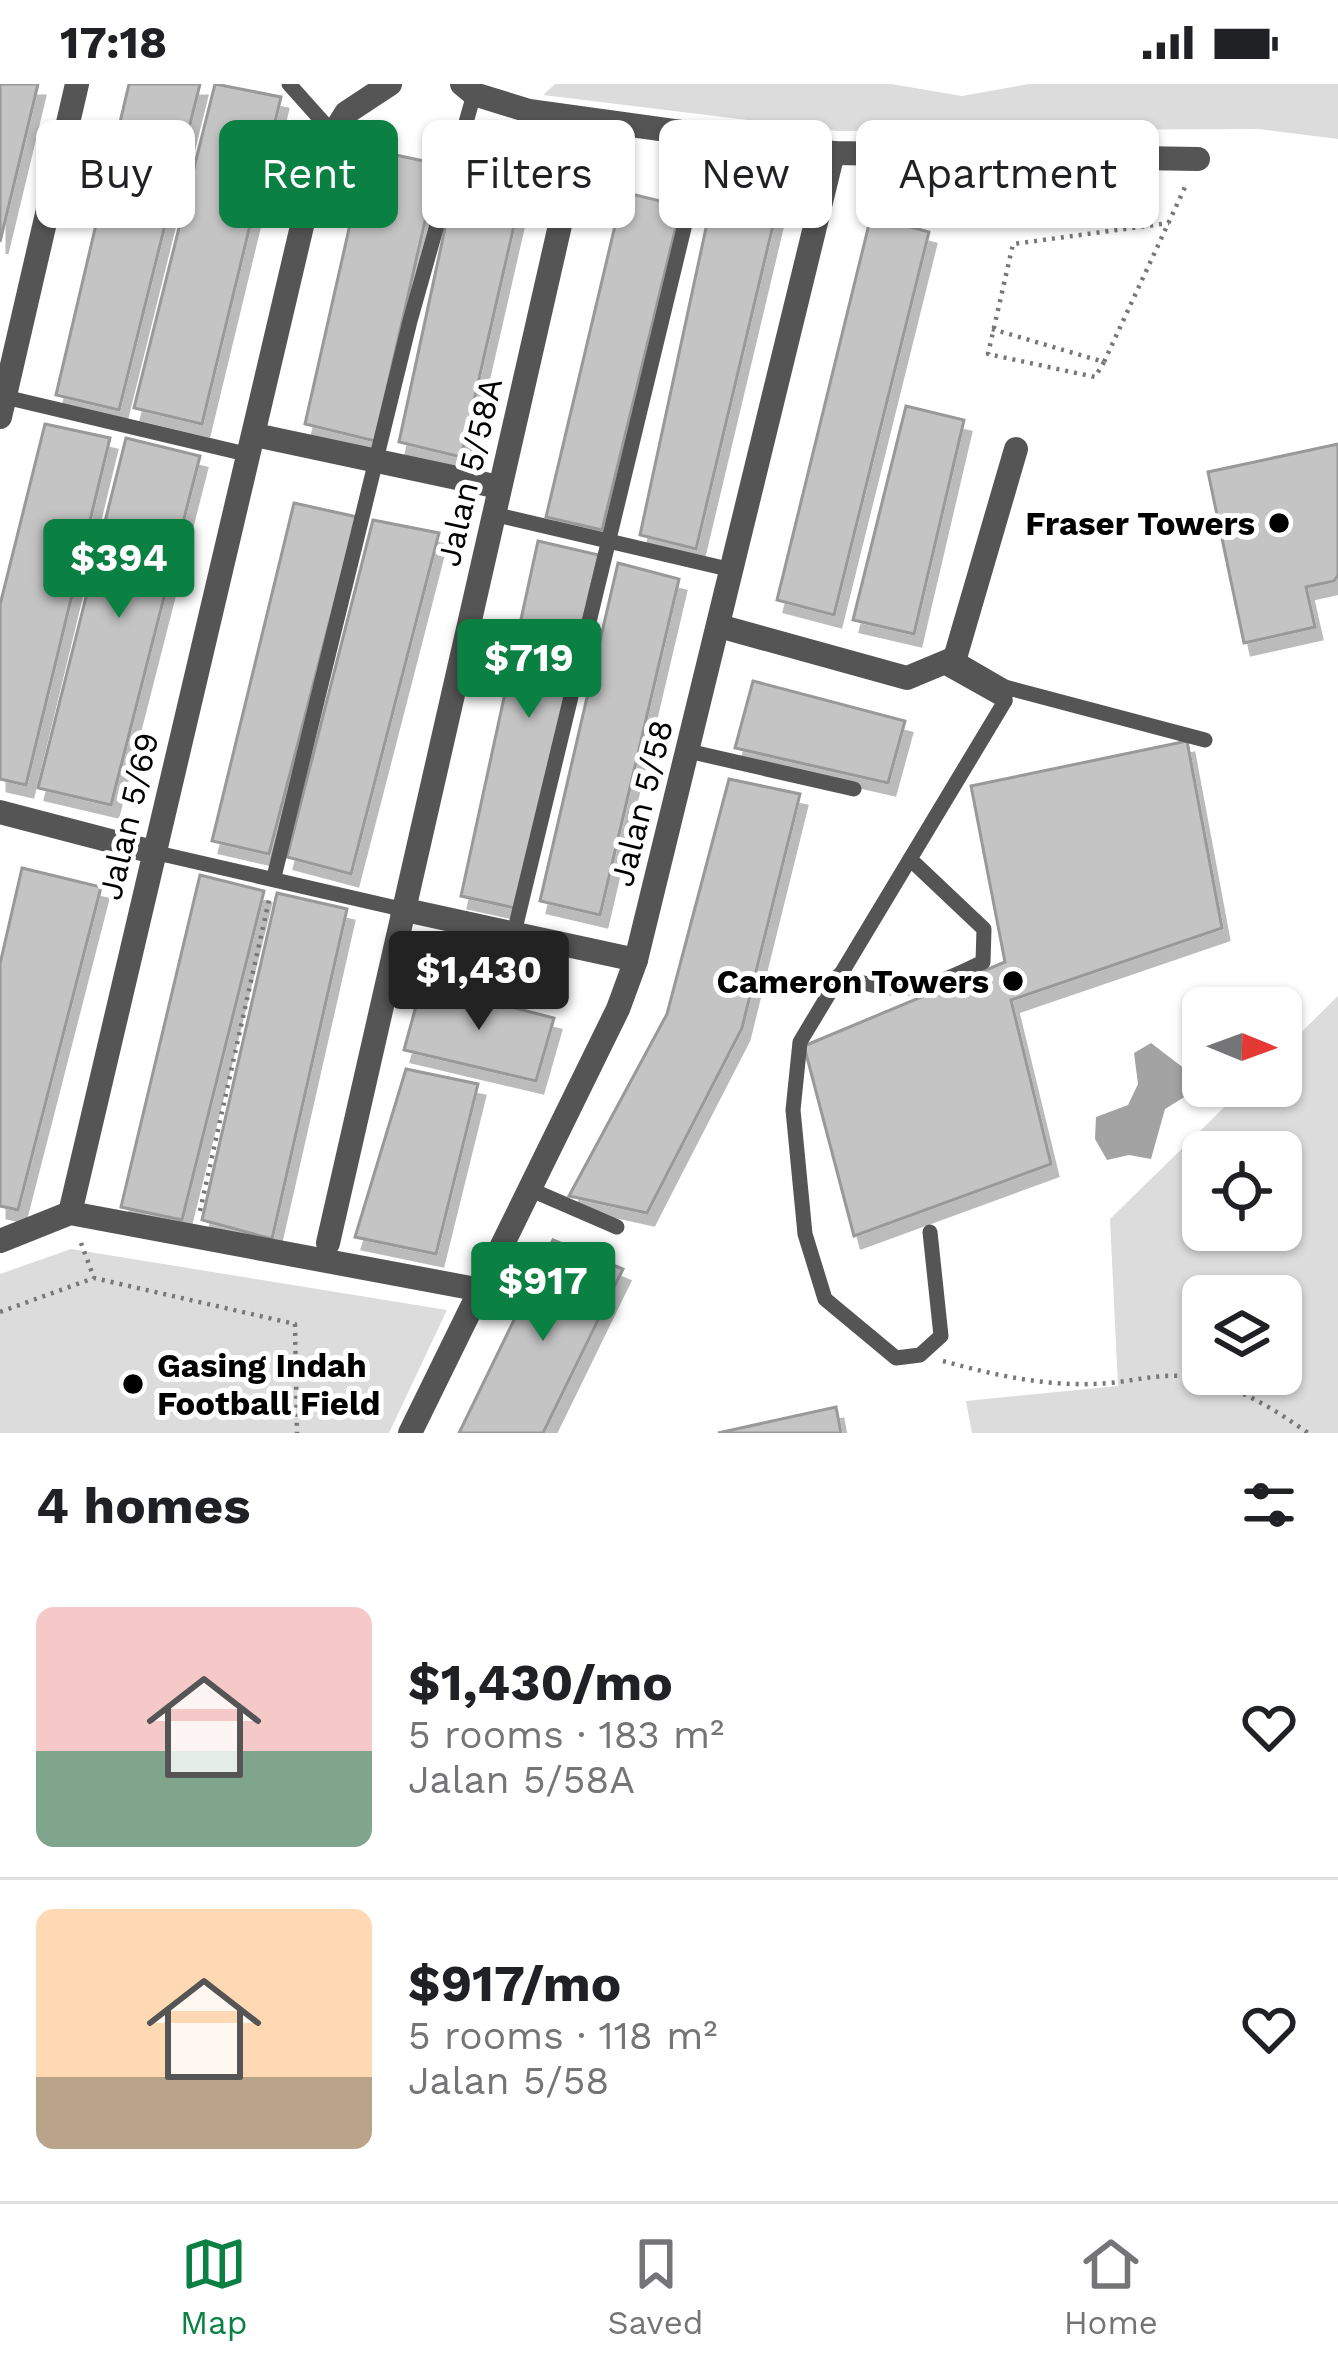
<!DOCTYPE html>
<meta charset="utf-8">
<style>
:root{--surface:#fff;--page:#f6f6f6;--text:#202124;--muted:#757577;--line:#e0e0e0;--accent:#0b8043}
body{margin:0;font-family:"Work Sans",sans-serif;background:var(--page);color:var(--text);height:100vh;display:flex;flex-direction:column;font-size:45px;white-space:nowrap}
*{box-sizing:border-box;margin:0}
p{font-size:39px;color:var(--muted)}
.icon{flex:none;width:66px;height:66px;fill:none;stroke:currentColor;stroke-width:2;stroke-linecap:round;stroke-linejoin:round}
.map{position:relative;height:1349px;overflow:hidden}
.details{display:flex;flex-direction:column;background:var(--surface);flex:1}
.details>*{flex:none}
.guide{position:absolute;left:36px;top:36px;width:1266px;height:108px;display:flex;gap:24px}
.needle{width:78px;rotate:91deg}
.tools{position:absolute;left:1182px;top:903px;display:grid;gap:24px}
.tools a{display:grid;place-items:center;width:120px;height:120px;border-radius:18px;background:var(--surface);box-shadow:0 3px 9px #0004;font-size:60px}
.price{position:absolute;translate:-50% -102px;padding:0 27px;border-radius:12px;background:var(--accent);color:#fff;font-size:39px;line-height:78px;filter:drop-shadow(0 3px 6px #0008)}
.price::after{content:'';position:absolute;left:50%;top:72px;width:36px;height:27px;margin-left:-18px;background:inherit;clip-path:polygon(0 0,100% 0,50% 100%)}
.price.on{background:#222;color:#fff}
ul{padding:0;list-style:none}
li{display:flex;align-items:center;gap:36px;height:300px;padding:0 36px}
li+li{border-top:3px solid var(--line)}
li span{display:grid;place-items:center;flex:none;width:336px;height:240px;border-radius:18px;color:#555}
li>.icon{margin-inline-start:auto}
span .icon{width:144px;height:144px;fill:#fffc;stroke-width:1}
li b{font-size:51px}
h2{display:flex;justify-content:space-between;align-items:center;height:144px;padding:0 36px;font-size:51px}
.pill{padding:0 42px;border-radius:18px;background:var(--surface);box-shadow:0 3px 9px #0004;font-size:42px;line-height:108px}
.pill.on{background:var(--accent);color:#fff}
.status{display:flex;justify-content:space-between;align-items:center;height:84px;padding:0 60px;background:var(--surface);direction:ltr}
.status svg{height:33px;fill:currentColor}
.tab-bar{display:flex;justify-content:space-around;align-items:center;height:168px;border-top:3px solid var(--line);background:var(--surface);font-size:33px;color:var(--muted)}
.tab-bar a{display:grid;justify-items:center;gap:6px}
.tab-bar .on{color:var(--accent)}
.map>svg:first-child{display:block}
</style>
<div class="status"><b>17:18</b><svg viewBox="0 0 49 12"><path d="M0 12V9h3v3zM5 12V6h3v6zM10 12V3h3v9zM15 12V0h3v12zM26 1h20v11H26zM47 4h2v5h-2z"/></svg></div>
<div class="map">
<svg width="1338" height="1349" viewBox="0 0 1338 1349">
<defs>
<filter id="shadow"><feDropShadow dx="7" dy="12" stdDeviation="0" flood-color="#0004"/></filter>
</defs>
<rect width="100%" height="100%" fill="#fff"/>
<g fill="#dcdcdc" fill-rule="evenodd">
<path d="M555 0H891L962 12 1029 0H1338V55L1258 45 837 47 543 11Z"/>
<path d="M1338 912V1349H972L966 1317 1118 1302 1110 1135 1246 1002H1281V968ZM1281 1068V1146H1203V1068ZM1281 1212V1290H1203V1212Z"/>
<path d="M71 1165 447 1226 389 1349H0V1190Z"/>
</g>
<path fill="#a3a3a3" d="M1151 959 1185 985 1186 1012 1165 1025 1151 1075 1129 1071 1107 1076 1095 1055 1096 1033 1128 1021 1138 1000 1134 969Z"/>
<g fill="#c4c4c4" stroke="#999" stroke-width="3" filter="url(#shadow)">
<path d="M0 0H38L0 158Z"/>
<path d="M129 0H200L119 326 56 311Z"/>
<path d="M215 0 281 13 202 340 134 324Z"/>
<path d="M367 65 438 80 375 357 305 340Z"/>
<path d="M461 70 527 85 461 373 399 358Z"/>
<path d="M715 102 779 116 696 465 640 451Z"/>
<path d="M623 108 681 122 602 446 546 433Z"/>
<path d="M871 132 929 148 834 531 777 516Z"/>
<path d="M906 322 964 336 914 550 853 536Z"/>
<path d="M45 340 110 354 26 701 0 695V521Z"/>
<path d="M126 354 200 372 111 721 38 704Z"/>
<path d="M1338 360V491L1334 497 1306 503 1315 543 1244 559 1208 388Z"/>
<path d="M294 419 357 433 269 770 212 757Z"/>
<path d="M373 436 439 449 351 790 287 773Z"/>
<path d="M538 457 599 471 515 824 461 812Z"/>
<path d="M618 479 679 495 600 831 540 817Z"/>
<path d="M753 597 905 637 888 699 735 664Z"/>
<path d="M1187 657 1222 844 1011 916 1051 1080 854 1152 804 962 1005 878 971 702Z"/>
<path d="M729 695 800 710 742 944 647 1129 569 1112 667 930Z"/>
<path d="M22 784 101 803 18 1126 0 1122V880Z"/>
<path d="M200 791 264 807 182 1136 121 1123Z"/>
<path d="M277 809 347 825 272 1155 202 1136Z"/>
<path d="M422 900 554 934 536 997 404 966Z"/>
<path d="M406 985 478 1000 436 1170 355 1153Z"/>
<path d="M553 1156 623 1185 543 1349H459Z"/>
<path d="M836 1323 841 1349H718Z"/>
</g>
<g fill="none" stroke-linecap="round" stroke-linejoin="round">
<g stroke="#777" stroke-width="4.5" stroke-dasharray="3 6" stroke-linecap="butt">
<path d="M992 245 1104 278 1186 101"/>
<path d="M1104 278 1095 293 988 270 1013 160 1169 139"/>
<path d="M200 1127 269 816"/>
<path d="M81 1159 94 1194"/>
<path d="M0 1228 94 1194 295 1240 297 1349"/>
<path d="M943 1277C997 1292 1053 1304 1109 1299 1141 1296 1168 1287 1201 1295 1242 1305 1274 1325 1308 1349"/>
</g>
<g stroke="#555" stroke-width="15">
<path d="M289 0 331 47"/>
<path d="M5 313 250 371"/>
<path d="M493 430 732 486"/>
<path d="M955 574 1005 603 1205 656"/>
<path d="M939 580 1005 617"/>
<path d="M688 667 854 705"/>
<path d="M153 768 401 825"/>
<path d="M910 775 800 958 793 1026 805 1150 825 1215 896 1274 920 1271 941 1252 930 1148"/>
<path d="M274 793 410 237 474 10"/>
<path d="M514 849 706 53"/>
<path d="M839 891C899 914 927 906 983 878L984 845 910 775 1005 617V603"/>
<path d="M527 1104 617 1143"/>
</g>
<g stroke="#555" stroke-width="24">
<path d="M462 0 474 10 529 27 833 69 1198 75"/>
<path d="M0 333 77 0"/>
<path d="M255 351 499 403"/>
<path d="M719 542 907 594 955 574 1016 365"/>
<path d="M0 728 153 768"/>
<path d="M401 825 636 876"/>
<path d="M70 1129 318 74 346 29 390 0"/>
<path d="M0 1157 70 1129 476 1205"/>
<path d="M328 1159 584 36"/>
<path d="M410 1349 618 925 636 876 833 69"/>
</g>
</g>
<g fill="#000" stroke="#fff" stroke-width="4.5">
<circle cx="1279" cy="439" r="12"/>
<circle cx="1013" cy="897" r="12"/>
<circle cx="133" cy="1300" r="12"/>
</g>
<g text-anchor="middle" stroke-width="10" stroke-linejoin="round" paint-order="stroke">
<g font-size="33" fill="#000" stroke="#fff">
<text transform="translate(469 388) rotate(-77)" y="12">Jalan 5/58A</text>
<text transform="translate(641 719) rotate(-76)" y="12">Jalan 5/58</text>
<text transform="translate(128 732) rotate(-77)" y="12">Jalan 5/69</text>
</g>
<g font-size="33" font-weight="bold" fill="#000" stroke="#fff" text-anchor="end">
<text x="1255" y="451">Fraser Towers</text>
<text x="989" y="909">Cameron Towers</text>
<text x="157" y="1293" text-anchor="start">Gasing Indah<tspan x="157" dy="38">Football Field</tspan></text>
</g>
</g>
</svg>
<div class="tools">
<a><svg class="needle" viewBox="-14 -14 28 28"><path d="M0-13l5 13h-10z" fill="#e53935"/><path d="M0 13l5-13h-10z" fill="#757577"/></svg></a>
<a><svg class="icon" aria-label="locate" viewBox="0 0 24 24"><circle cx="12" cy="12" r="6"/><path d="M12 2v4M12 18v4M2 12h4M18 12h4"/></svg></a>
<a><svg class="icon" aria-label="layers" viewBox="0 0 24 24"><path d="M12 4l9 5-9 5-9-5zM3 14l9 5 9-5"/></svg></a>
</div>
<b class="price" style="left:119px;top:537px">$394</b>
<b class="price" style="left:529px;top:637px">$719</b>
<b class="price on" style="left:479px;top:949px">$1,430</b>
<b class="price" style="left:543px;top:1260px">$917</b>
<div class="guide">
<a class="pill">Buy</a>
<a class="pill on">Rent</a>
<a class="pill">Filters</a>
<a class="pill">New</a>
<a class="pill">Apartment</a>
</div>
</div>
<section class="details">
<h2>4 homes<svg class="icon" aria-label="filters" viewBox="0 0 24 24"><path d="M4 7h16M4 17h16"/><circle cx="9" cy="7" r="2"/><circle cx="15" cy="17" r="2"/></svg></h2>
<ul>
<li><span style="background:linear-gradient(#f6c9c9 60%,#7fa58c 0)"><svg class="icon" aria-label="home" viewBox="0 0 24 24"><path d="M3 11l9-7 9 7M6 9v11h12V9"/></svg></span><div><b>$1,430/mo</b><p>5 rooms · 183 m²</p><p>Jalan 5/58A</p></div><svg class="icon" aria-label="heart" viewBox="0 0 24 24"><path d="M12 20l-8-8c-3-5 5-10 8-4 3-6 11-1 8 4z"/></svg></li>
<li><span style="background:linear-gradient(#ffd9b3 70%,#b9a48a 0)"><svg class="icon" aria-label="home" viewBox="0 0 24 24"><path d="M3 11l9-7 9 7M6 9v11h12V9"/></svg></span><div><b>$917/mo</b><p>5 rooms · 118 m²</p><p>Jalan 5/58</p></div><svg class="icon" aria-label="heart" viewBox="0 0 24 24"><path d="M12 20l-8-8c-3-5 5-10 8-4 3-6 11-1 8 4z"/></svg></li>
</ul>
</section>
<nav class="tab-bar">
<a class="on"><svg class="icon" aria-label="map" viewBox="0 0 24 24"><path d="M3 6l6-2 6 2 6-2v14l-6 2-6-2-6 2zM9 4v14M15 6v14"/></svg>Map</a>
<a><svg class="icon" aria-label="saved" viewBox="0 0 24 24"><path d="M7 4h10v16l-5-4-5 4z"/></svg>Saved</a>
<a><svg class="icon" aria-label="home" viewBox="0 0 24 24"><path d="M3 11l9-7 9 7M6 9v11h12V9"/></svg>Home</a>
</nav>
